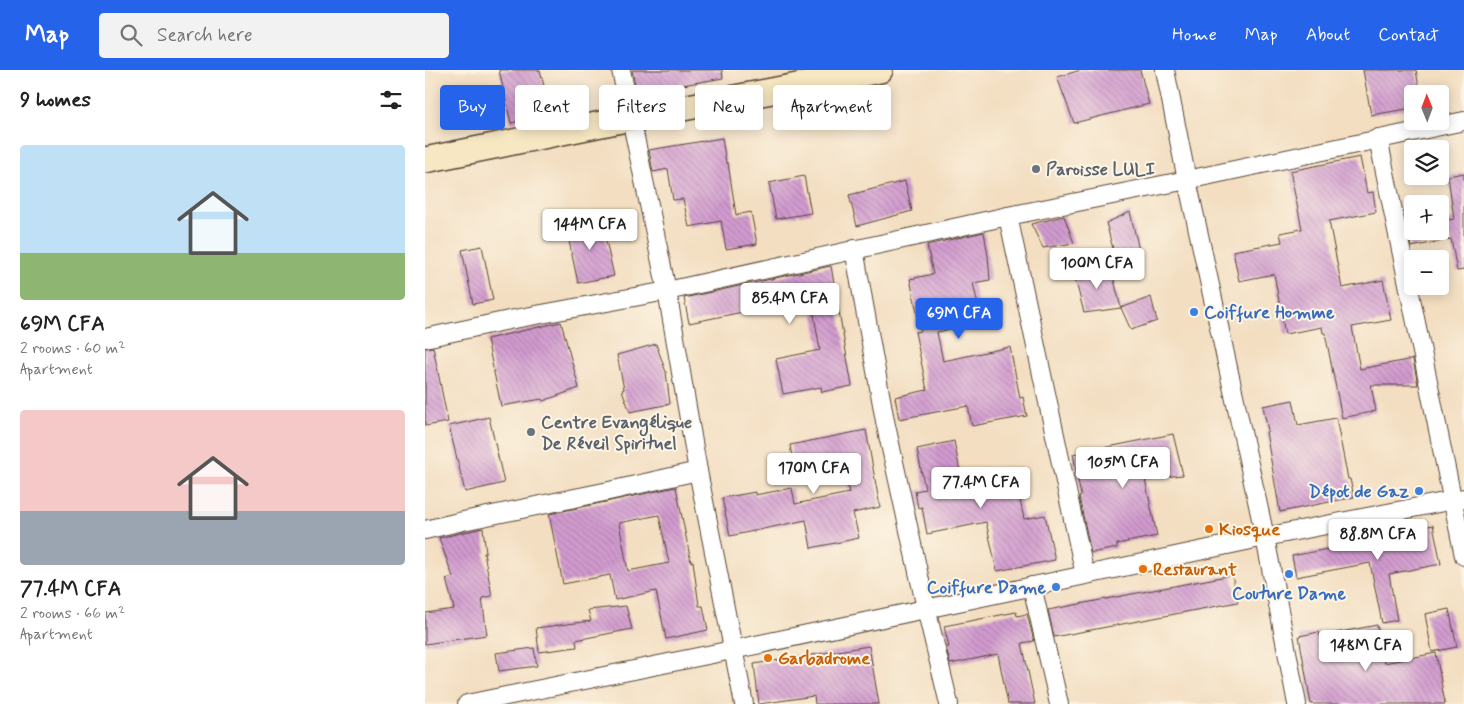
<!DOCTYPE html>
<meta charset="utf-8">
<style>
:root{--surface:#fff;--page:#f2f2f2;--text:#222;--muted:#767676;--accent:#2563eb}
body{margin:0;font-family:Mynerve,sans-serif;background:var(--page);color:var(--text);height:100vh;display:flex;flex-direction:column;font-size:19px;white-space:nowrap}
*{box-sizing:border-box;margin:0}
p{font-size:16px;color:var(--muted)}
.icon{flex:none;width:28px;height:28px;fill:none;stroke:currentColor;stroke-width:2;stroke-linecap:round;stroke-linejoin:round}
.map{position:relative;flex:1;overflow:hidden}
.side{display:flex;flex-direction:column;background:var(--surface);width:425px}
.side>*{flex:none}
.hud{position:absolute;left:15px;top:15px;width:475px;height:45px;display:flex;gap:10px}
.needle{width:32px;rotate:359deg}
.tools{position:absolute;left:979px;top:15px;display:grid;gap:10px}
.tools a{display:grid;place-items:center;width:45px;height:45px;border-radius:5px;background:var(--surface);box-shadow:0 2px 12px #0003;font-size:25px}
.price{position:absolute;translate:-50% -42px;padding:0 11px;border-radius:5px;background:#fff;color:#222;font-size:16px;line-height:32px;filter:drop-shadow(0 1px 2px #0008)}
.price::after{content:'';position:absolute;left:50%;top:30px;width:15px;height:11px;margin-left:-8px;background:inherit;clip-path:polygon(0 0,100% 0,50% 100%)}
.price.on{background:var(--accent);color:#fff}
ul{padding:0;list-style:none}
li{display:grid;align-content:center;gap:10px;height:265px;padding:0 20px}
li span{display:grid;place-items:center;height:155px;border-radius:5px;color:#555}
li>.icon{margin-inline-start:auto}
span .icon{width:90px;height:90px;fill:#fffc;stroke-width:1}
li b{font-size:21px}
h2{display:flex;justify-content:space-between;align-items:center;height:60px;padding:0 20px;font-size:21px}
.chip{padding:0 18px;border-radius:5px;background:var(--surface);box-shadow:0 2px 12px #0003;font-size:18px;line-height:45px}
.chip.on{background:var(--accent);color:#fff}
header{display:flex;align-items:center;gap:30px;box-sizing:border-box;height:70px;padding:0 25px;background:var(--accent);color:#fff}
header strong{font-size:24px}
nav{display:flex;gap:28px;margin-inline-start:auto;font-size:18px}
.search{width:350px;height:45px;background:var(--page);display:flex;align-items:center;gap:12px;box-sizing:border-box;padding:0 18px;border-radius:5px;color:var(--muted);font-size:19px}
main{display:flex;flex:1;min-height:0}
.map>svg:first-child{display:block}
</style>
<header>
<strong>Map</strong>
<div class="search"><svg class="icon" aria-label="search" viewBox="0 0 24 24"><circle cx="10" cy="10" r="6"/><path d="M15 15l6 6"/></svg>Search here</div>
<nav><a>Home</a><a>Map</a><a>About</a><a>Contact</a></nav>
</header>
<main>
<section class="side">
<h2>9 homes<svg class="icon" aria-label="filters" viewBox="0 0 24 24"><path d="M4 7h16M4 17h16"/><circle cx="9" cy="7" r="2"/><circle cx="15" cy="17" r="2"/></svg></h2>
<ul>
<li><span style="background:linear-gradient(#bfe0f5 70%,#8fb573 0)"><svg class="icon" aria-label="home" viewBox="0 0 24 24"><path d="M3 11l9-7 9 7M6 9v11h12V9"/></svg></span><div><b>69M CFA</b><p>2 rooms · 60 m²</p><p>Apartment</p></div></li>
<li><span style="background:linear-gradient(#f6c9c9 65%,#9aa5b1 0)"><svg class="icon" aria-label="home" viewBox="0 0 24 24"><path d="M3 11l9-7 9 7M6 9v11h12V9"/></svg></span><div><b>77.4M CFA</b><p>2 rooms · 66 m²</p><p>Apartment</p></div></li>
</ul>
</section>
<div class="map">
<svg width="1039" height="634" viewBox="0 0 1039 634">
<defs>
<pattern id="building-back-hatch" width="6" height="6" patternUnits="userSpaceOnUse" patternTransform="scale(1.25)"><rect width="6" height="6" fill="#d29bd0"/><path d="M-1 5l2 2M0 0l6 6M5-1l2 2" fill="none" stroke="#ac7fa8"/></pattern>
</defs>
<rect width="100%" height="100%" fill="#fcf5e5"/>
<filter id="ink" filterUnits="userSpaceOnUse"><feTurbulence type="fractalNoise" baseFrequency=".02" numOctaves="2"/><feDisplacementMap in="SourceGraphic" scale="10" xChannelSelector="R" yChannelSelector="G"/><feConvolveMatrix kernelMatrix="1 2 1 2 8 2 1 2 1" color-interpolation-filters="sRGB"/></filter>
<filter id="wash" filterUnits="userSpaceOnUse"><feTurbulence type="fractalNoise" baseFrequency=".0096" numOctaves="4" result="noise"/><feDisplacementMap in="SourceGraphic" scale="20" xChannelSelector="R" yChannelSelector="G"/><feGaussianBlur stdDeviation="1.12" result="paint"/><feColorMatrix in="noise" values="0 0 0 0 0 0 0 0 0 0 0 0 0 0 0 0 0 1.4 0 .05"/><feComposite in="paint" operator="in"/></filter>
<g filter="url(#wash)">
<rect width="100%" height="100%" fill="#f3dec1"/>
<g id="blocks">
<g fill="url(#building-back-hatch)" fill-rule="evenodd">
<path d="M74 0H115L126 44 86 53Z"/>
<path d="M207 0H297L298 8 212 23Z"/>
<path d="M656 0H715L724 34 649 53 632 7Z"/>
<path d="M938 0H991L995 24H988V38L946 45Z"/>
<path d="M297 68 301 93H303L311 145 326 142 332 174 301 179 296 151 264 157 258 129 248 130 243 99 228 102 224 80Z"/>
<path d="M935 87 942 123 948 122 951 142 904 151 917 218 958 210 966 250 927 257 935 299 988 289 993 315H946L951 341 917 348 900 263H898L897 257 860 264 849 204 814 211 808 181 857 172 855 163 877 159 865 101Z"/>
<path d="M1039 103V200L1032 201 1026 169 986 177 982 157 988 156V161H1015V151L1029 149 1023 106Z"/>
<path d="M379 106 386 143 351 149 344 113Z"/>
<path d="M480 111 487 141 432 156 424 125Z"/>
<path d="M705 142 715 184 690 186 681 153Z"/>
<path d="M639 146 649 173 618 178 606 154Z"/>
<path d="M176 149 189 206 153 213 141 157Z"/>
<path d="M559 162 563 186 565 210 548 213 557 253 512 262 518 291 585 277 595 328 598 327 602 346 547 356 543 336 474 349 470 327 502 320 490 262 496 261 485 209 508 204 502 175Z"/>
<path d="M57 176 68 230 48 234 37 180Z"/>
<path d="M406 196 427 316 397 322 396 317 358 324 351 289 395 280 386 228 264 253 259 228Z"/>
<path d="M686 198 696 238 659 243 648 200Z"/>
<path d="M726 227 732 251 706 260 696 238Z"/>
<path d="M136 252 154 318 118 331 117 329 76 336 62 269Z"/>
<path d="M231 274 241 302 245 334 205 342 197 320 199 319 192 285Z"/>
<path d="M8 277 23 352 0 356V278Z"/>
<path d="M868 330 873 355 911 348 923 409H925L929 427 855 442 841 362 843 361 838 336Z"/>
<path d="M64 347 79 413 40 422 24 356Z"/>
<path d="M441 360 455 437 428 443 434 468 386 478 381 450 305 466 297 428 330 422V425L367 418 370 434 424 423 418 388 369 398 365 375Z"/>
<path d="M748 364 758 405 720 409 732 466 692 474V478L666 483 654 427 656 426 648 384Z"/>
<path d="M529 371 537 412 589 402 599 449 620 445 630 490 572 501 561 452 502 464 497 437 493 438 490 421 500 419 492 379Z"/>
<path d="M251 417 266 492 268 491 274 536H278L283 560 241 569 231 521 190 530 185 505 138 514 124 444ZM234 445 244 493 203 501 194 453Z"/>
<path d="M1008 455 1016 494 964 504 972 550 957 553 945 493 871 507 867 486 938 472V469Z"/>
<path d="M58 458 61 483H59L67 526 57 528 62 565 0 574V543L29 539 21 509 28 507 14 468Z"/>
<path d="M807 505 813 532 629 567 623 540Z"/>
<path d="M201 536 207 559 151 570 152 577 114 582 111 558 166 551 163 540Z"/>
<path d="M1024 539 1032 577 1007 582 1000 544Z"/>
<path d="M591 542 592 546 602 544 609 571 597 573 610 634H583L573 584 525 594 521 577H524L519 556Z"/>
<path d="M952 555 959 593 1011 583 1020 634H886L874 566 894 562 895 566Z"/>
<path d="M444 576 454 634H390L389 626 334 634 329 594Z"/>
<path d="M109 578 112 596 74 601 71 583Z"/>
</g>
</g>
</g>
<g filter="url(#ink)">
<use href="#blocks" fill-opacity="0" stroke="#574536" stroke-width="1"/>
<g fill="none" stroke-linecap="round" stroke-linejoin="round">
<defs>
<g id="street">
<path d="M196 0 242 221 273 401 319 634"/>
<path d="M740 0 762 110 840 467 872 634"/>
<path d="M953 68 1039 486"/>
<path d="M583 146 660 505"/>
<path d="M429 179 460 351 501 538 524 634"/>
<path d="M0 268 84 250 242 221 583 146 762 110 1039 51"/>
<path d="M0 460 38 451 184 421 273 401"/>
<path d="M607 516 634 634"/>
<path d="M42 634 307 580 840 467 1039 428"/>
</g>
<path id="secondary" d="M0 90 206 48 455 0"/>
</defs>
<use href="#street" stroke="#574536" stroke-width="20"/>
<use href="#secondary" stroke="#574536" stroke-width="28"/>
<use href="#street" stroke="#fff" stroke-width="18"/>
<use href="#secondary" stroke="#f7e8c3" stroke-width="25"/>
</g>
</g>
<g fill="#6b7280" stroke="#fcf5e5" stroke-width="2">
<circle cx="611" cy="99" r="5"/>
<circle cx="106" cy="362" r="5"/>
</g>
<g fill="#3f7fe0" stroke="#fcf5e5" stroke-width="2">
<circle cx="769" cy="242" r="5"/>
<circle cx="994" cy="421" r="5"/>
<circle cx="864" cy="504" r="5"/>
<circle cx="631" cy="517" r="5"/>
</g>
<g fill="#e8710a" stroke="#fcf5e5" stroke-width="2">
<circle cx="784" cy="459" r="5"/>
<circle cx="718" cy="499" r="5"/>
<circle cx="343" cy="588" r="5"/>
</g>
<g text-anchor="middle" stroke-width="4" stroke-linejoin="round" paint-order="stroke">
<g font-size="18" font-weight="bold" fill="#5b616d" stroke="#fcf5e5" text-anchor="start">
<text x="621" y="105">Paroisse LULI</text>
<text x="116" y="358">Centre Evangélique<tspan x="116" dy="21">De Réveil Spirituel</tspan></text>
</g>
<g font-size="18" font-weight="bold" fill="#366cbe" stroke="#fcf5e5" text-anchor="end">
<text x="779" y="248" text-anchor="start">Coiffure Homme</text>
<text x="984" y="427">Dépot de Gaz</text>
<text x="621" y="523">Coiffure Dame</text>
<text x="864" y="529" text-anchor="middle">Couture Dame</text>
</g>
<g font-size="18" font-weight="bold" fill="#c56008" stroke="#fcf5e5" text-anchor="start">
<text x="794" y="465">Kiosque</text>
<text x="728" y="505">Restaurant</text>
<text x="353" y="594">Garbadrome</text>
</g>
</g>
</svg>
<div class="tools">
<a><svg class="needle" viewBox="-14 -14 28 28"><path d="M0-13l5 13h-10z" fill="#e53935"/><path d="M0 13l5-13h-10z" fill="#767676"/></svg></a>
<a><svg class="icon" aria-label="layers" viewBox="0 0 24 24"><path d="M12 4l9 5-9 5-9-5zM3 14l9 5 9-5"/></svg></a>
<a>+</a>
<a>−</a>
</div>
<b class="price" style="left:165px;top:181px">144M CFA</b>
<b class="price" style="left:672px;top:220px">100M CFA</b>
<b class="price" style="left:365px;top:255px">85.4M CFA</b>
<b class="price on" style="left:534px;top:270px">69M CFA</b>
<b class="price" style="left:698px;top:419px">105M CFA</b>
<b class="price" style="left:389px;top:425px">170M CFA</b>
<b class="price" style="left:556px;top:439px">77.4M CFA</b>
<b class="price" style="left:953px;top:491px">88.8M CFA</b>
<b class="price" style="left:941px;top:602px">148M CFA</b>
<div class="hud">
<a class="chip on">Buy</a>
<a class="chip">Rent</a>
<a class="chip">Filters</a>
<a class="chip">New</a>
<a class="chip">Apartment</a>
</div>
</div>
</main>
